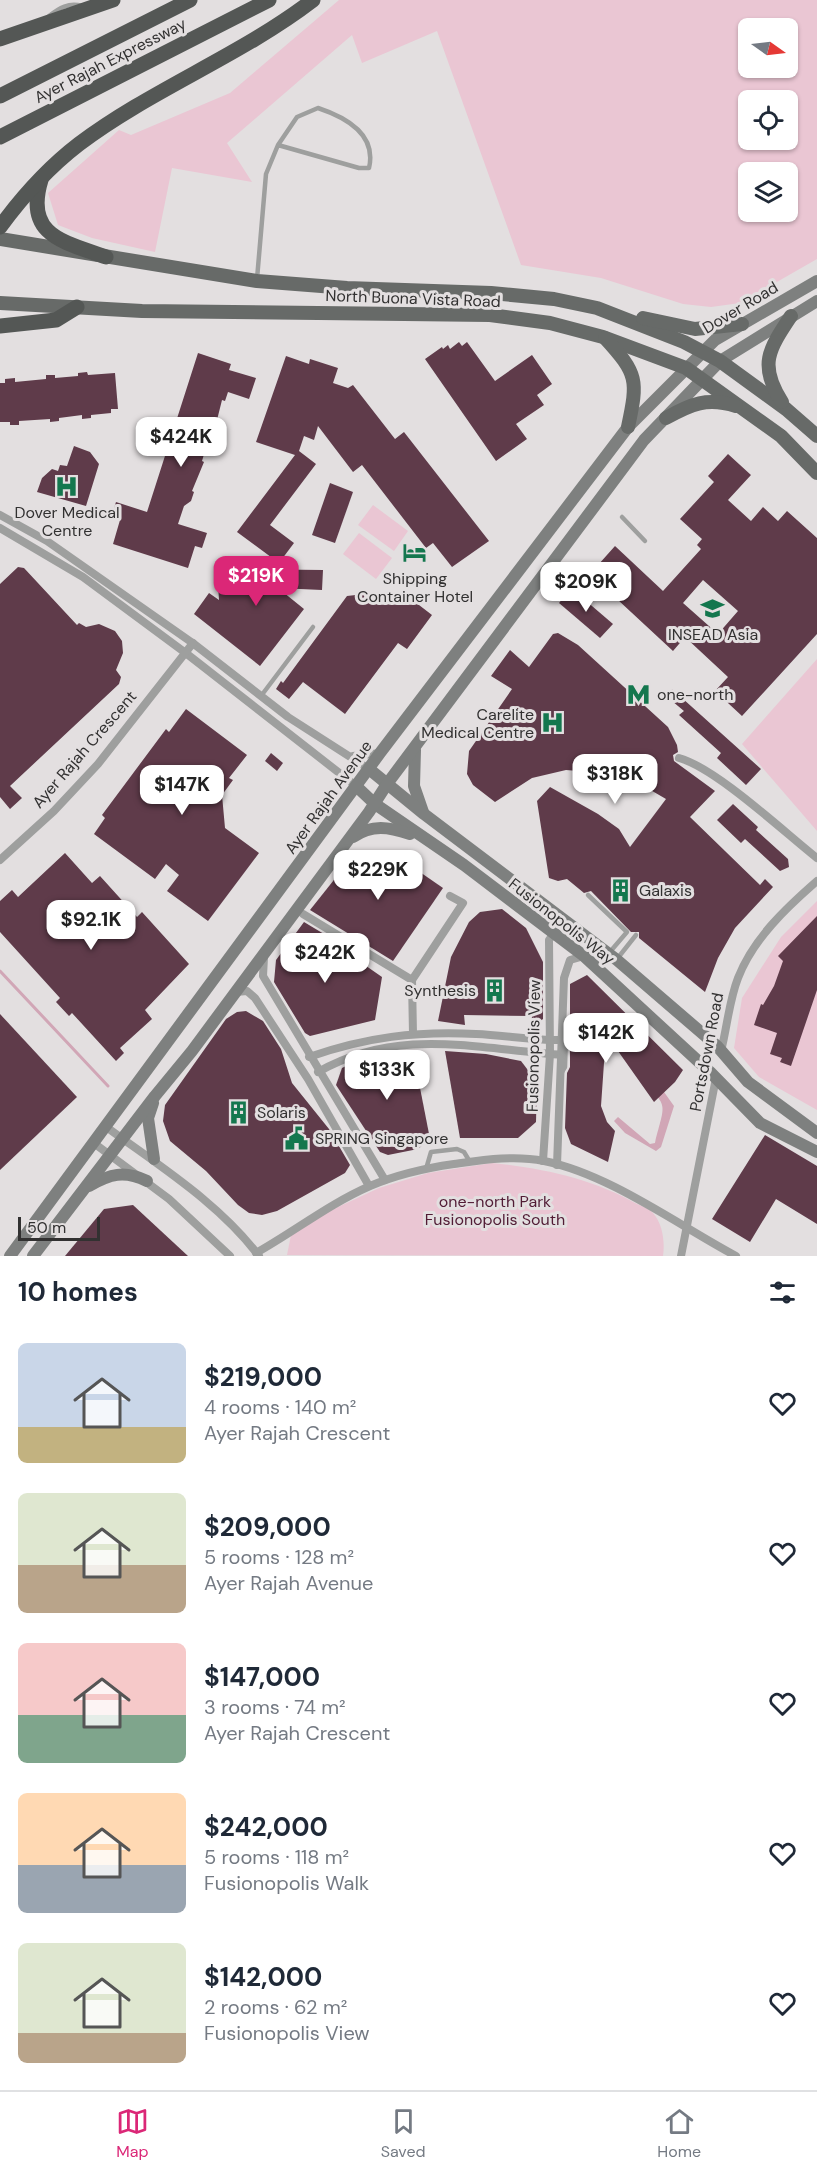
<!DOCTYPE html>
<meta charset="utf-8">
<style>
:root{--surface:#fff;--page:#f2f2f3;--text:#1f2937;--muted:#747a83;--line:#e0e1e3;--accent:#db2777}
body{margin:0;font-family:"DM Sans",sans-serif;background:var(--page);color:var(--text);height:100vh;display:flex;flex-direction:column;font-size:22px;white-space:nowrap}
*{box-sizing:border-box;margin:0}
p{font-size:20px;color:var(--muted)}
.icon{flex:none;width:33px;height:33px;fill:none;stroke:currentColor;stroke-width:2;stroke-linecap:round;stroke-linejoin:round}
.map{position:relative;height:1256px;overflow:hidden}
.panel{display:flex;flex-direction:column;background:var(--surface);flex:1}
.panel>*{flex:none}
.needle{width:39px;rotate:104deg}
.fabs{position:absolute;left:738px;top:18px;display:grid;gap:12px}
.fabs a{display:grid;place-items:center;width:60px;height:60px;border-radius:9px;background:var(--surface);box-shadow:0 2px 4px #0004;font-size:30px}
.scale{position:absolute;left:18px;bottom:15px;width:82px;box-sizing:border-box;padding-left:6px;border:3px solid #323131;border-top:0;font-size:16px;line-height:21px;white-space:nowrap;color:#323131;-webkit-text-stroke:4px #e3dfe0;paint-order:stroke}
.price{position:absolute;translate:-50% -51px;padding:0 14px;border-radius:12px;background:#fff;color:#222;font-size:20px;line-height:39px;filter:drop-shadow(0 2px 3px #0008)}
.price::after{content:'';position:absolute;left:50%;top:36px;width:18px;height:14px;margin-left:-9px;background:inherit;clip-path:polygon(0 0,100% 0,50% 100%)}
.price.on{background:var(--accent);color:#fff}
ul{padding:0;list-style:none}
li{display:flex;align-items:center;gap:18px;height:150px;padding:0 18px}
li span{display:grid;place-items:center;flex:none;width:168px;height:120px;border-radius:9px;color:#555}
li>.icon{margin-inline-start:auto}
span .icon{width:72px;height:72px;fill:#fffc;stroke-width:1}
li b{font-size:26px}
h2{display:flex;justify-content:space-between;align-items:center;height:72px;padding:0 18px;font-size:26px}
.tabs{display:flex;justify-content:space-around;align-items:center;height:84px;border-top:2px solid var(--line);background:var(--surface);font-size:16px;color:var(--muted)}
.tabs a{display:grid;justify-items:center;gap:3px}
.tabs .on{color:var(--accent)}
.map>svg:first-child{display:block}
</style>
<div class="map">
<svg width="817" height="1256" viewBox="0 0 817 1256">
<rect width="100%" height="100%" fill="#e3dfe0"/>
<g fill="#eac6d3" fill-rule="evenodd">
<path d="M339 0H817V259L740 303 711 307 683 304 601 278 521 265 437 31 362 63 352 35 227 143 252 182 172 168 155 252 92 238 58 225 48 193 119 130 131 135 230 93ZM748 28H788V68H748ZM748 100H788V140H748ZM748 172H788V212H748Z"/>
<path d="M373 505 408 531 394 551 358 525Z"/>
<path d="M359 533 392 558 376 579 343 554Z"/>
<path d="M817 659V831L742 744Z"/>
<path d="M817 901V1110L759 1077 734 1048 742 998 781 937Z"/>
<path d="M492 1163C542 1168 593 1179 637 1204 642 1206 650 1209 653 1213 663 1224 665 1243 663 1256L287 1255 291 1235 323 1214 379 1188 428 1173Z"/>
</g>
<path fill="#d1a6b6" d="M639 1079 659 1085 674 1106 661 1147 656 1151 625 1133 614 1121 618 1117 650 1144 655 1143C665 1102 670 1107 639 1079Z"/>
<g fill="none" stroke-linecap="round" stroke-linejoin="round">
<path stroke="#d1a6b6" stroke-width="3" d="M0 971 108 1086"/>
</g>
<g fill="#5f3b4a" fill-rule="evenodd">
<path d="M459 342 462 346 467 342 495 381 532 355 552 384 537 395 544 405 516 424 527 439 496 461 425 359 442 347 443 349 448 345 450 349Z"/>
<path d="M198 353 231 364 229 370 256 378 249 399 228 392 225 401 222 400 214 432 211 431 202 461 204 462 192 491 194 492 191 501 184 506 178 524 207 533 202 548 195 546 188 568 113 544 120 520 111 517 116 502 147 512Z"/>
<path d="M286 356 309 364 310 359 338 368 333 383 348 388 353 385 395 439 404 432 489 541 452 567 433 543 426 548 362 465 353 472 318 426 314 440 304 436 299 451 316 464 270 525 294 543 279 563 237 532 295 455 256 442Z"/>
<path d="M87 372 88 375 115 373 118 409H111V413L91 415V418L82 419V415L59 418V421L50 422V419L19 421V425H10V422H0V383H5V379L15 378V382L46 379V375H55V378L78 376V373Z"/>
<path d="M74 446 90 452 99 464 86 506 37 492 42 478 52 469 58 471 60 465 67 466Z"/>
<path d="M728 454 751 475 728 500 751 521 763 507 778 521 787 511 817 538V634L742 716 715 691 728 677 685 637 673 651 590 574 615 546 663 591 701 549 697 545 702 539 680 519 714 482 708 476ZM703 580 738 611 718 634 683 603Z"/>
<path d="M330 483 353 492 335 543 312 535Z"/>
<path d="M18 567 24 568 77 625 79 623 86 627 99 624 115 631 122 641 123 653 116 670 121 677 119 684 10 786 22 798 10 809 0 797V584Z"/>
<path d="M217 569 323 570 322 590 278 588 304 609 260 666 194 614 209 593 219 600Z"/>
<path d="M571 588 613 624 600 638 559 603Z"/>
<path d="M382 592 398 605 406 595 432 615 407 649 398 643 345 714 303 682 289 699 276 689 281 681 283 683 347 596Z"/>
<path d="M558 633 578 645 668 727 677 745 678 752 673 755 674 761 715 791 690 817 760 885 765 879 773 887 735 928 718 958 705 992 639 938V932H631L591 891 584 893 567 879 558 881 549 878 537 801 550 787 598 814 619 829 630 847 666 799 635 781 615 774 566 770 532 778 495 802 473 785 467 774 469 751 512 689 491 676 510 650 529 667 553 634Z"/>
<path d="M672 689 761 769 746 785 717 758 721 753 679 715 684 711 666 696Z"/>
<path d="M186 709 247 755 229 778 233 780 222 795 225 828 259 853 208 921 167 891 179 875 166 864 155 879 94 834 105 818 102 815 166 729 169 732Z"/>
<path d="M271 753 283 763 277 771 265 761Z"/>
<path d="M733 804 758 827 756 830 788 859 789 867 780 871 745 839 741 843 717 820Z"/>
<path d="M388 850 443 888 393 961 310 910 353 856Z"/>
<path d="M65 853 92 883 100 876 137 917 142 912 189 964 145 1010 152 1019 120 1048 124 1053 116 1061 72 1013 69 1016 56 1002 60 998 0 932V901L12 890 18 897Z"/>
<path d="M502 909 526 928 543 962V1019L531 1028 532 1016 464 1015 465 1025 438 1021 451 957 469 922 480 912Z"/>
<path d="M817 916V990L791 1066 780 1062 782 1058 770 1054 777 1033 754 1025 761 1004 763 1005 774 986 783 961 778 956Z"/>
<path d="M304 922 334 940 333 943 382 977 375 1020 310 1036 305 1033 274 982 276 960Z"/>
<path d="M587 975 683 1070 675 1082 654 1102 606 1034 601 1106 607 1122 615 1131 608 1162 571 1144 565 1128 567 1073 570 1067V984Z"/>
<path d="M246 1011 263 1021 281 1049 292 1083 329 1129 350 1165 345 1173 277 1211 262 1215 249 1213 238 1205 206 1171 170 1141 163 1121 165 1105 226 1019 237 1012Z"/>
<path d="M0 1014 77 1097 0 1170Z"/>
<path d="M445 1051 486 1054 521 1061 537 1082 536 1122 518 1138H460Z"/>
<path d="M413 1052 430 1139 418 1149 388 1155 380 1152 336 1085 342 1068 350 1064 388 1054Z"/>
<path d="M765 1135 817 1166V1224L776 1199 750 1242 712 1219Z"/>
<path d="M133 1205 188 1256H65L104 1209Z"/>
</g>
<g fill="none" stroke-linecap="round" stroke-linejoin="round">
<g stroke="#9e9f9e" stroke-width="4.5">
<path d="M49 16C59 8 69 2 82 6"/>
<path d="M257 279 266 174 278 145 297 117 318 108C345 117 377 134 369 168H359L278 145"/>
<path d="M622 517 645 541"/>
<path d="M261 696 313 627"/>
<path d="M588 895 627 932 609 953"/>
<path d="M617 959 636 935"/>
<path d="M562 1072 565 1067 566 1037"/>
<path d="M426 1169 431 1152 457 1149 464 1152 470 1162"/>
</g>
<g stroke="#9e9f9e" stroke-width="8">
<path d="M0 515 47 541 194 644 288 717 369 769"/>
<path d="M0 528 83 577 187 654 356 786"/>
<path d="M353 756 380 753"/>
<path d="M679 758C716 768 784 832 817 858"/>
<path d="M0 860 54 811 98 764 193 643"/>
<path d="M303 914 412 980 463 903 450 896"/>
<path d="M264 957 263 976 385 1180"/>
<path d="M412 980 413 1034"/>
<path d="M236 992 247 991 255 998 308 1079 369 1186"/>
<path d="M721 1051C727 1028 729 1001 738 978 753 939 786 908 817 881"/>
<path d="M309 1057C366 1037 416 1031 476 1034 505 1035 534 1041 563 1040"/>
<path d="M318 1072C399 1026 475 1049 563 1055"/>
<path d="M105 1126C159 1166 218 1202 259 1256"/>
<path d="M95 1144 169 1199 230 1256"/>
<path d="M543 1161 550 1054 549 940 554 933"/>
<path d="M557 1165 564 978 570 960 584 956"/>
<path d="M256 1253C295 1231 329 1204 370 1186 396 1175 426 1168 454 1164 483 1160 514 1155 544 1161 609 1174 678 1225 736 1256"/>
<path d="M681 1256 716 1078"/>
</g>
<g stroke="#7e807f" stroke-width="12">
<path d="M415 750 414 786 423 812"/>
<path d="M369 769 424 814 617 960 717 1046 748 1082 817 1133"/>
<path d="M356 786 375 804 464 865 584 956 711 1073 760 1123 817 1152"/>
<path d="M353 837C372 824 389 827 410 834"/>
<path d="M153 1103 148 1118 154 1159"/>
<path d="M89 1186C110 1174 124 1170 147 1181"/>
<path d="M10 1256 380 753 628 427 715 340 817 281"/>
<path d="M33 1256 155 1096 192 1051 369 812 387 784 644 440 720 361 817 301"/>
</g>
<g stroke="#676a68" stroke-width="14">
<path d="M0 239 257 281 347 288 491 293 554 299 597 308 684 342 720 361 786 409 817 436"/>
<path d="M0 303 142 311 490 315 550 323 603 337 686 368 781 436 817 473"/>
<path d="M643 318 695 329 742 324"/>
<path d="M605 338C638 374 638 380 628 427"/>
<path d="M782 402C758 365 769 349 791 316"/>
<path d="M666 418C691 404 707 397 736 406"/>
</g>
<g stroke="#545755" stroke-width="15">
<path d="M0 39 113 0"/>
<path d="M0 96 190 0"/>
<path d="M0 137 269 0"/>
<path d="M41 180C24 236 64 242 106 257"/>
<path d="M0 227C22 197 49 167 79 144 152 89 240 56 313 0"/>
<path d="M0 326 56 320 77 307"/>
</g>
</g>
<defs>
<symbol id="hospital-bare" viewBox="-9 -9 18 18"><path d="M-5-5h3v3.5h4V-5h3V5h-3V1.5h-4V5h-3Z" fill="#14774e" stroke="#e3dfe0" stroke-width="2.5" paint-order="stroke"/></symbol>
<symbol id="hotel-bare" viewBox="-9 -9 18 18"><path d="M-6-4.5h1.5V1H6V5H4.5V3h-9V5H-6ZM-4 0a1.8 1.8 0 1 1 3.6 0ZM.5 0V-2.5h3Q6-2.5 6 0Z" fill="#14774e" stroke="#e3dfe0" stroke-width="2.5" paint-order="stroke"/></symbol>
<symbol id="university-bare" viewBox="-9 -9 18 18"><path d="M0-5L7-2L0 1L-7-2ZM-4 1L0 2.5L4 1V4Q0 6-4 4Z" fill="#14774e" stroke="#e3dfe0" stroke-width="2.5" paint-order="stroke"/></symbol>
<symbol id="metro-bare" viewBox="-9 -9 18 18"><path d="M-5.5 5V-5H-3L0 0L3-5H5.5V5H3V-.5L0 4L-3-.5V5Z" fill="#14774e" stroke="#e3dfe0" stroke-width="2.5" paint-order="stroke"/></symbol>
<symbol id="building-bare" viewBox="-9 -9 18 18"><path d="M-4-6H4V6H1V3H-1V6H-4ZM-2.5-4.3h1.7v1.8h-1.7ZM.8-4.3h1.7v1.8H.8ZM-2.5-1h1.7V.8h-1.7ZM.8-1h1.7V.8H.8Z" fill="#14774e" stroke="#e3dfe0" stroke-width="2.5" paint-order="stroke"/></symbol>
<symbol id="civic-bare" viewBox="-9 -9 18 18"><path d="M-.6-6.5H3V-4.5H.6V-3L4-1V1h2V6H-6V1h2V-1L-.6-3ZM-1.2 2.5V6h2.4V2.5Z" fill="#14774e" stroke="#e3dfe0" stroke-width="2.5" paint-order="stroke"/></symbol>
</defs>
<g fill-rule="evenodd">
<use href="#hospital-bare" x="50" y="470" width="33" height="33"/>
<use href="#hotel-bare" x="398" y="536" width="33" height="33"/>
<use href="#university-bare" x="696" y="592" width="33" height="33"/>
<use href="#metro-bare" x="622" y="678" width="33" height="33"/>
<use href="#hospital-bare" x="536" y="706" width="33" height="33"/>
<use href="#building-bare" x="604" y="874" width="33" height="33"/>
<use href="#building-bare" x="478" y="974" width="33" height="33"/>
<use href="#building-bare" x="222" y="1096" width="33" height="33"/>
<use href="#civic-bare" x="280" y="1122" width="33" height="33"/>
</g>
<g text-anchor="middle" stroke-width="6" stroke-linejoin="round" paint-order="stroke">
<g font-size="16" fill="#323131" stroke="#e3dfe0">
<text transform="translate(110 60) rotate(-27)" y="6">Ayer Rajah Expressway</text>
<text transform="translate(413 298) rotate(2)" y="6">North Buona Vista Road</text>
<text transform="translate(740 307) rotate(-31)" y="6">Dover Road</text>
<text transform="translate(84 749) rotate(-49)" y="6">Ayer Rajah Crescent</text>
<text transform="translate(328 797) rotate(-54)" y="6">Ayer Rajah Avenue</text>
<text transform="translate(562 921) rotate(38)" y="6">Fusionopolis Way</text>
<text transform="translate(533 1046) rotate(-89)" y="6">Fusionopolis View</text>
<text transform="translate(706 1052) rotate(-79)" y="6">Portsdown Road</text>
</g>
<g font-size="16" fill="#323131" stroke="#e3dfe0" text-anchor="start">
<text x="67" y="518" text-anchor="middle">Dover Medical<tspan x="67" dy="18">Centre</tspan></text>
<text x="415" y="584" text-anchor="middle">Shipping<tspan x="415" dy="18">Container Hotel</tspan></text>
<text x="713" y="640" text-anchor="middle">INSEAD Asia</text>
<text x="657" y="700">one-north</text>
<text x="534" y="720" text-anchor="end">Carelite<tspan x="534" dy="18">Medical Centre</tspan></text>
<text x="639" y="896">Galaxis</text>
<text x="476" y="996" text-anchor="end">Synthesis</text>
<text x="257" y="1118">Solaris</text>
<text x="315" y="1144">SPRING Singapore</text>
</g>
<g font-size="16" fill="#511c35" stroke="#e3dfe0">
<text x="495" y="1207">one-north Park<tspan x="495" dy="18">Fusionopolis South</tspan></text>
</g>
</g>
</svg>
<div class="fabs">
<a><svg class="needle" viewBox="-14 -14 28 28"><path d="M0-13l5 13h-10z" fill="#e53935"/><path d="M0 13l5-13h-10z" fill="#747a83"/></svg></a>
<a><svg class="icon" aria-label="locate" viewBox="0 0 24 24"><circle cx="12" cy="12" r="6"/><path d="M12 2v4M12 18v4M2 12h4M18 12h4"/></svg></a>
<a><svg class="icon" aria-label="layers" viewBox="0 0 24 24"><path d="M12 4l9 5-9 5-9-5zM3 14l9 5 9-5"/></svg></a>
</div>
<div class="scale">50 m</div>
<b class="price" style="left:181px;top:468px">$424K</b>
<b class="price on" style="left:256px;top:607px">$219K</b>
<b class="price" style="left:586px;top:613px">$209K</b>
<b class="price" style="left:615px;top:805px">$318K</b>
<b class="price" style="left:182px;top:816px">$147K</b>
<b class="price" style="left:378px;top:901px">$229K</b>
<b class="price" style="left:91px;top:951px">$92.1K</b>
<b class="price" style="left:325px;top:984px">$242K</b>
<b class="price" style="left:606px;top:1064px">$142K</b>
<b class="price" style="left:387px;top:1101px">$133K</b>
</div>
<section class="panel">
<h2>10 homes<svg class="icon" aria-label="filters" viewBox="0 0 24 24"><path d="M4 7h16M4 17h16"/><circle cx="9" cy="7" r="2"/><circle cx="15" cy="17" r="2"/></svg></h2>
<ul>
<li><span style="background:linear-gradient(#c9d6e8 70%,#c2b280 0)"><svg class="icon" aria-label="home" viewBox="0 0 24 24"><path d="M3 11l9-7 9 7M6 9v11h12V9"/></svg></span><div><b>$219,000</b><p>4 rooms · 140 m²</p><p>Ayer Rajah Crescent</p></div><svg class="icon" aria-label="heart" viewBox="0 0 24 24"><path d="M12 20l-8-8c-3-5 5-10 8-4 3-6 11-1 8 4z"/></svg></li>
<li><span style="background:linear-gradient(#dfe7d0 60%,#b9a48a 0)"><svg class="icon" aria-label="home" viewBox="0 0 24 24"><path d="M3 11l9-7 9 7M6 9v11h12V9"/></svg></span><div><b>$209,000</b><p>5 rooms · 128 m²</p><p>Ayer Rajah Avenue</p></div><svg class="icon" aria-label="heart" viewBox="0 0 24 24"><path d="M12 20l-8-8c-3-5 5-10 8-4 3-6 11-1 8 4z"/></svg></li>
<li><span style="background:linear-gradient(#f6c9c9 60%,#7fa58c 0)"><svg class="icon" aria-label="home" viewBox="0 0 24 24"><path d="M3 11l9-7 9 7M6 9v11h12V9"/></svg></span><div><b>$147,000</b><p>3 rooms · 74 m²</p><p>Ayer Rajah Crescent</p></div><svg class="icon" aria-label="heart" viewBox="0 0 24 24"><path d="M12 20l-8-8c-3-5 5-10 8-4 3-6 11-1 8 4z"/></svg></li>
<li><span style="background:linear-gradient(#ffd9b3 60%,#9aa5b1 0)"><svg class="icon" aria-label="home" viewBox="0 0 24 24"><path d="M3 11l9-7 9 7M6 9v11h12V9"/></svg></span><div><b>$242,000</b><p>5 rooms · 118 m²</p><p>Fusionopolis Walk</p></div><svg class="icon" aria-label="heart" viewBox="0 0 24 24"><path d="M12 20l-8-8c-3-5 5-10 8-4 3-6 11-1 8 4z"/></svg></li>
<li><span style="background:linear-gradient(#dfe7d0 75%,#b9a48a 0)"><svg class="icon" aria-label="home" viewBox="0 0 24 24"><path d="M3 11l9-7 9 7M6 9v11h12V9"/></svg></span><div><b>$142,000</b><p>2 rooms · 62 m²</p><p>Fusionopolis View</p></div><svg class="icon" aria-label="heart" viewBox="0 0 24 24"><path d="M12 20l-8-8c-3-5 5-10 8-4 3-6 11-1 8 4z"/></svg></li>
</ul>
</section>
<nav class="tabs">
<a class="on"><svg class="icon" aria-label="map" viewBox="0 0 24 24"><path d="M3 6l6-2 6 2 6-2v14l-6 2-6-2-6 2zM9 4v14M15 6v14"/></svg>Map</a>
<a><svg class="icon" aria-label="saved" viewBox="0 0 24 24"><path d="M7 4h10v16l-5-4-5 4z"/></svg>Saved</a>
<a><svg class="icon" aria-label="home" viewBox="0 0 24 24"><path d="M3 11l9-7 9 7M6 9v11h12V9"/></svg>Home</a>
</nav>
